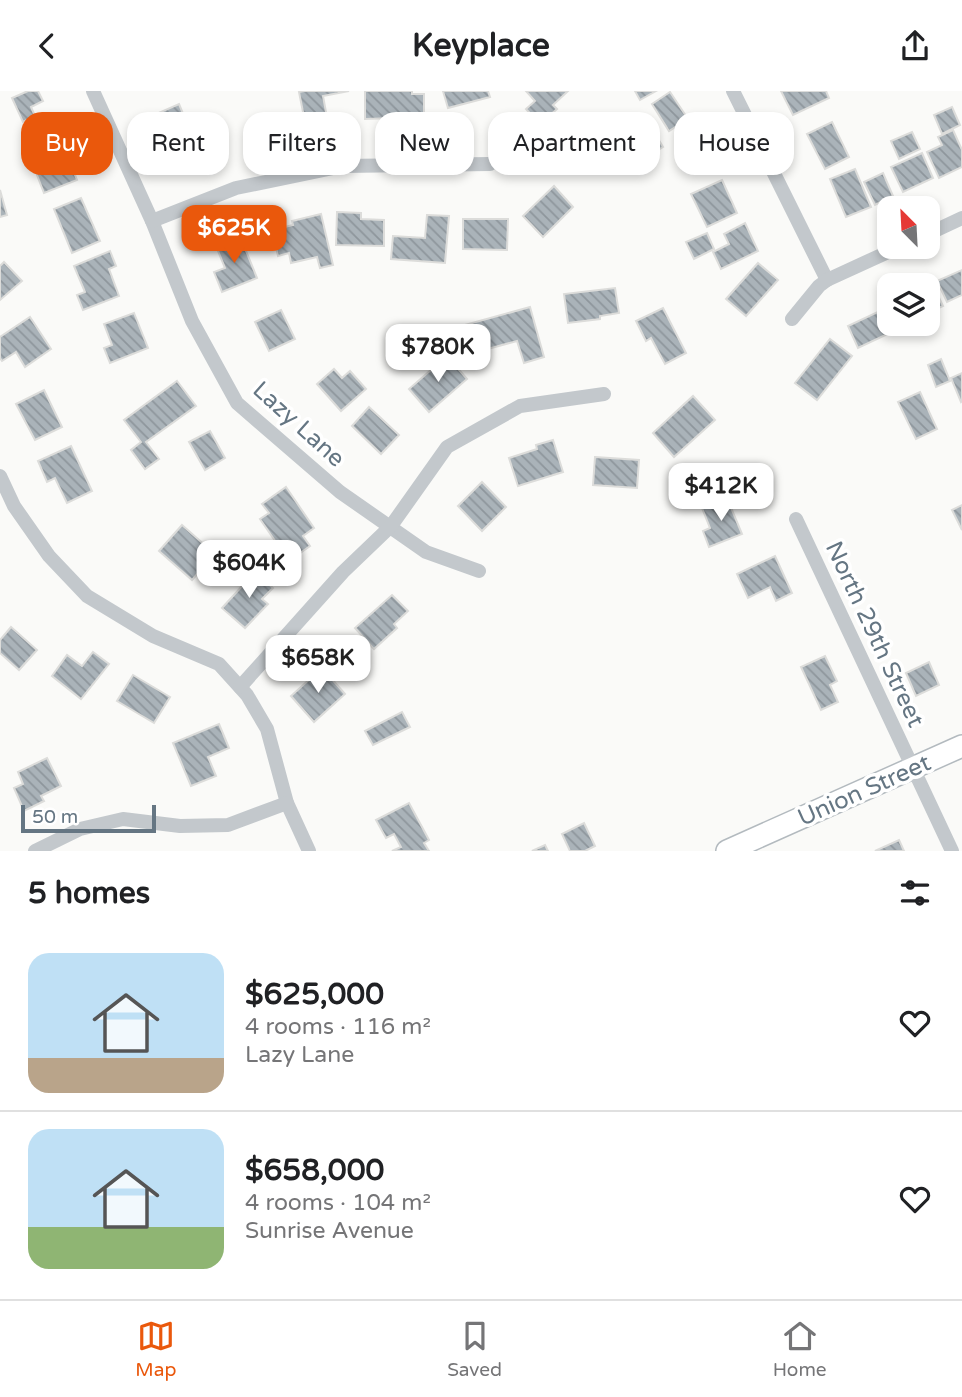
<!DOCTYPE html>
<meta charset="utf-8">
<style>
:root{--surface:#fff;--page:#f2f2f2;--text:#202124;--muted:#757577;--line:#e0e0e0;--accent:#ea580c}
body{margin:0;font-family:"Varela Round",sans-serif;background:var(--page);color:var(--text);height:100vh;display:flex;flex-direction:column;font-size:26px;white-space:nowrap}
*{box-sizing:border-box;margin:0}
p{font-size:23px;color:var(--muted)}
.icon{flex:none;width:38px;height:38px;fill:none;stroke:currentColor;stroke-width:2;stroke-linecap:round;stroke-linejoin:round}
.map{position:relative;height:760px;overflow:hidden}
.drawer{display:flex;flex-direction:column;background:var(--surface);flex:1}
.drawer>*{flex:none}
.hud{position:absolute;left:21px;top:21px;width:920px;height:63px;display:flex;gap:14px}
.needle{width:46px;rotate:336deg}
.tools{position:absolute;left:877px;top:105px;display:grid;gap:14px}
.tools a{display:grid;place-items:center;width:63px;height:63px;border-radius:14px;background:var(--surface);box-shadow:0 4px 10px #0003;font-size:35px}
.scale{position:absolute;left:21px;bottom:18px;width:135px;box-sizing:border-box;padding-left:7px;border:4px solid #657683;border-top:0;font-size:19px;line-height:24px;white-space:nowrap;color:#657683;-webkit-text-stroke:5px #fff;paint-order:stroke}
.price{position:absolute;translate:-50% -60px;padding:0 16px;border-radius:14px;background:#fff;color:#222;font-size:23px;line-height:46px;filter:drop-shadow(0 2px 4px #0008)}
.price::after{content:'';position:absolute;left:50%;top:42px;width:21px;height:16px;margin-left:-10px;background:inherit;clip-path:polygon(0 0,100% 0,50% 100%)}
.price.active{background:var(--accent);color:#fff}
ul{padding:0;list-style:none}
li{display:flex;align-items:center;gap:21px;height:175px;padding:0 28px}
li+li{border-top:2px solid var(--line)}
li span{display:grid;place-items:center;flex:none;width:196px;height:140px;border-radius:21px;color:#555}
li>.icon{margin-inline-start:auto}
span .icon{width:84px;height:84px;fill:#fffc;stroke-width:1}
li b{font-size:30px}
h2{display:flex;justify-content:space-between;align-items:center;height:84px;padding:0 28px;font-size:30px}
.pill{padding:0 24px;border-radius:21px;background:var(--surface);box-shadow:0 4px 10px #0003;font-size:24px;line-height:63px}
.pill.active{background:var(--accent);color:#fff}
header{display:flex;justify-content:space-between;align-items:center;height:91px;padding:0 28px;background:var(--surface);font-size:32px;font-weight:700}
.tabs{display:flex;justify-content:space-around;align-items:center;height:98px;border-top:2px solid var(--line);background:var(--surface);font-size:19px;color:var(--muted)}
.tabs a{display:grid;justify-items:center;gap:4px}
.tabs .active{color:var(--accent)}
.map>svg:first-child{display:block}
</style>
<header><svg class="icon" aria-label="back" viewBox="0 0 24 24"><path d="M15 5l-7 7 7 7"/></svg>Keyplace<svg class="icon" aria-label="share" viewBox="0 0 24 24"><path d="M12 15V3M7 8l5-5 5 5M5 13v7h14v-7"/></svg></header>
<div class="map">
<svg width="962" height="760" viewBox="0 0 962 760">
<defs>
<pattern id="building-back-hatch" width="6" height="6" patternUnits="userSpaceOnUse" patternTransform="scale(1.75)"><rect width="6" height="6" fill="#aab3b9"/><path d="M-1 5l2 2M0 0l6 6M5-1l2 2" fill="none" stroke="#8e969c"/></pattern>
</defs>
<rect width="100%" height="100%" fill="#fafaf8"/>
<g fill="url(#building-back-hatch)" stroke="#dcdcda" stroke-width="2">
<path d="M28 0H38L43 10 31 16 35 25 23 31 12 7Z"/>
<path d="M304 0H349L323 5 328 32 306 36 299 1Z"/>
<path d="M365 0H412V3H424V26L365 28Z"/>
<path d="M443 0H488L490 6 448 17Z"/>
<path d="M526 0H568L553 14 557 18 540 33 526 18 535 10Z"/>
<path d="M635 0H656L640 9Z"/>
<path d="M781 0H826L829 7 793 24Z"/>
<path d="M670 1 688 28 669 40 652 13Z"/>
<path d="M179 13 200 64 175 75 154 24Z"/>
<path d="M952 16 960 34 942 43 934 24Z"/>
<path d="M832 31 849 66 825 78 807 43Z"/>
<path d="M568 37 570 48 585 44 592 76 567 82 563 63 553 66 547 42Z"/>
<path d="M953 39 962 59V76L939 87 927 61 942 54 938 46Z"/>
<path d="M912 41 920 58 899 68 891 50Z"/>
<path d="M657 46 663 56 647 66 641 55Z"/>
<path d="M699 47 711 70 690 81 678 57Z"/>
<path d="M61 48 77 89 44 102 28 61Z"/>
<path d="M922 62 933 87 903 101 891 76Z"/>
<path d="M855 78 871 116 846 126 830 88Z"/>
<path d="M883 82 893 105 875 114 864 91Z"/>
<path d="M722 89 737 122 707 136 691 103Z"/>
<path d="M554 95 573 116 543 146 523 125Z"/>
<path d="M0 99 7 124 0 126Z"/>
<path d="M81 107 100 150 72 162 54 118Z"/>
<path d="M337 121 361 122V128L384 129V155L336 154Z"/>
<path d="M321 123 333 174 320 177 317 166 291 172 289 162 278 165 272 139 293 134 292 130Z"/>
<path d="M427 124 449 125 445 172 391 168 393 145 425 147Z"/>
<path d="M463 128H508L507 159 463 158Z"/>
<path d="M745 132 758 160 721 178 713 161 729 153 724 143Z"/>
<path d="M707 142 714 158 694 168 686 151Z"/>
<path d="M240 145 257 187 222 201 214 181 225 177 216 155Z"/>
<path d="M110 160 116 175 109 178 119 205 83 219 77 204 85 201 74 175Z"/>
<path d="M4 171 22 190 0 209V175Z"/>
<path d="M758 172 778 189 746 225 726 208Z"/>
<path d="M962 179V204L947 211 937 190Z"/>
<path d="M934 196 943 215 928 222V199Z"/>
<path d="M615 197 619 222 600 225V228L568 232 564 203Z"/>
<path d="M530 216 544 266 524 272 517 250 473 262 465 234Z"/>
<path d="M663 217 686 262 665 273 651 247 646 250 636 230Z"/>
<path d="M884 218 894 240 858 257 848 235Z"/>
<path d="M281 219 295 248 269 260 255 231Z"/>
<path d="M134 222 148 257 110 272 104 257 112 254 104 233Z"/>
<path d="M30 226 51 258 25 276 16 261 2 270 0 267V246Z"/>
<path d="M830 248 852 265 817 309 795 292Z"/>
<path d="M447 265 467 288 429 321 409 298Z"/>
<path d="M941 268 950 290 936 296 928 274Z"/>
<path d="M334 278 342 287 350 280 366 298 341 320 317 293Z"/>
<path d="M962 282V310L961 311 951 287Z"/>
<path d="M177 290 196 315 146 351 159 368 145 378 131 359 141 351 124 329Z"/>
<path d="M44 299 62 336 35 349 16 313Z"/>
<path d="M920 301 937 338 916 348 898 311Z"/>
<path d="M693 305 715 329 674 366 653 342Z"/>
<path d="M369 316 399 344 381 363 352 335Z"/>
<path d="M210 340 225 367 205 379 189 351Z"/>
<path d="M553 349 563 381 518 395 509 367 537 358 536 354Z"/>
<path d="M71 355 92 400 67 412 55 387 47 391 38 370Z"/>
<path d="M595 366 639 369 637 397 593 394Z"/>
<path d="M482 391 506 416 482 440 458 415Z"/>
<path d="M286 396 314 437 303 445 310 455 289 470 260 428 269 422 262 413Z"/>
<path d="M727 407 742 443 709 456 703 440 710 437 702 417Z"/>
<path d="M962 414V439L952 419Z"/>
<path d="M182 434 215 463 192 489 159 460Z"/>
<path d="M775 465 792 502 776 510 770 496 748 507 737 483Z"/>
<path d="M255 481 273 497 262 508 268 513 245 537 222 517Z"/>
<path d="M392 504 408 520 394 533 397 537 374 558 355 537Z"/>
<path d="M11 536 37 559 19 579 0 562V549Z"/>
<path d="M93 561 109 573 81 608 52 585 67 564 82 575Z"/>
<path d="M825 565 837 590 830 594 838 611 821 619 801 576Z"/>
<path d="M929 571 939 594 916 605 906 582Z"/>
<path d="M322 577 345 603 314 631 291 605Z"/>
<path d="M133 584 170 606 154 632 117 610Z"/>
<path d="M402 621 410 636 373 654 365 640Z"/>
<path d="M219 633 229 657 208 666 216 685 191 695 173 652Z"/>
<path d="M47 667 61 695 41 705 44 710 24 720 14 697 23 693 18 681Z"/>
<path d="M409 712 429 749 424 752 429 760H392L401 756 394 743 386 747 376 729Z"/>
<path d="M584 732 595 755 585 760H570L562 743Z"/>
<path d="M899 749 904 760H875Z"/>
<path d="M545 754 548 760H532Z"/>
</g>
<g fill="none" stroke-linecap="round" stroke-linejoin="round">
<defs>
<path id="secondary" d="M727 760 962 655"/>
</defs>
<use href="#secondary" stroke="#b3babf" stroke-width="24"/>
<g stroke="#c3c8cc" stroke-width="14">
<path d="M93 0 152 130 192 230 237 312 340 401 426 461 479 480"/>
<path d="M733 0 827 189"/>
<path d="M152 130 236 97 343 75 490 73"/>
<path d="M928 143 962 127"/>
<path d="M792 228 819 195 827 189 899 156"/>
<path d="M0 385 14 415 49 465 87 505 153 545 219 573 247 604 267 638 287 712 309 760"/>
<path d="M796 428 952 760"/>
<path d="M240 596 343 481 391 435 447 356 520 315 604 303"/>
<path d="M35 760 80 738 123 728 180 735 228 734 287 712"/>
</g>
<use href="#secondary" stroke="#fff" stroke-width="21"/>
</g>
<g text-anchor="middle" stroke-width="7" stroke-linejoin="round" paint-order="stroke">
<g font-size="24" fill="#657683" stroke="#fff">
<text transform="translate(299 333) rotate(42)" y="8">Lazy Lane</text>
<text transform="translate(875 543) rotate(65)" y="8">North 29th Street</text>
<text transform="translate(864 699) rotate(-24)" y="8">Union Street</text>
</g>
</g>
</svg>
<div class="tools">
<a><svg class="needle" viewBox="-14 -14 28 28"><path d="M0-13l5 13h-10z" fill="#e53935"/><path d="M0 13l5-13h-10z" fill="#757577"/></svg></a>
<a><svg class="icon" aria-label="layers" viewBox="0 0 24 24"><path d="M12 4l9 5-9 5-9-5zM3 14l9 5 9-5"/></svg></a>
</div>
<div class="scale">50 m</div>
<b class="price active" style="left:234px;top:174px">$625K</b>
<b class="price" style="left:438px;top:293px">$780K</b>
<b class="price" style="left:721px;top:432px">$412K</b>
<b class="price" style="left:249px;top:509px">$604K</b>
<b class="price" style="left:318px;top:604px">$658K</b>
<div class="hud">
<a class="pill active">Buy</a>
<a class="pill">Rent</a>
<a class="pill">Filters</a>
<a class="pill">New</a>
<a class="pill">Apartment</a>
<a class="pill">House</a>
</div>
</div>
<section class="drawer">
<h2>5 homes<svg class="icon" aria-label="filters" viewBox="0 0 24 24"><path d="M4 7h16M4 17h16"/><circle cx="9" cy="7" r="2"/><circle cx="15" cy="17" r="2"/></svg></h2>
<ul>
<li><span style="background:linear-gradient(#bfe0f5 75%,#b9a48a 0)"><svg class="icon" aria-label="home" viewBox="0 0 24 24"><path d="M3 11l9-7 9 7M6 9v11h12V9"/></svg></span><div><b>$625,000</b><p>4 rooms · 116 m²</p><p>Lazy Lane</p></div><svg class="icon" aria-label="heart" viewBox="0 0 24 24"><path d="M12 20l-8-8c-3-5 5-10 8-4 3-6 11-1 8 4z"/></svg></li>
<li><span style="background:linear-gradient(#bfe0f5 70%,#8fb573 0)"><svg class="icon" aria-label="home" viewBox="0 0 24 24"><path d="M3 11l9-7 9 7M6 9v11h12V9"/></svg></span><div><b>$658,000</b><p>4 rooms · 104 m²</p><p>Sunrise Avenue</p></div><svg class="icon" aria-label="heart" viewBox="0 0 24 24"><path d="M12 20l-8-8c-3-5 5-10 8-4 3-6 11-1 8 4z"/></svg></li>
</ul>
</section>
<nav class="tabs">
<a class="active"><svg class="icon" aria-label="map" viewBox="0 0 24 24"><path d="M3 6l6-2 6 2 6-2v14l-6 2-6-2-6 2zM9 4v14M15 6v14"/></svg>Map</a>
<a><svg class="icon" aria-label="saved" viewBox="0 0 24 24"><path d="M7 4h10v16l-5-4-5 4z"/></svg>Saved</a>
<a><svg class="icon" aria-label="home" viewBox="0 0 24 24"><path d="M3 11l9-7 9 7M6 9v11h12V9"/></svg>Home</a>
</nav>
